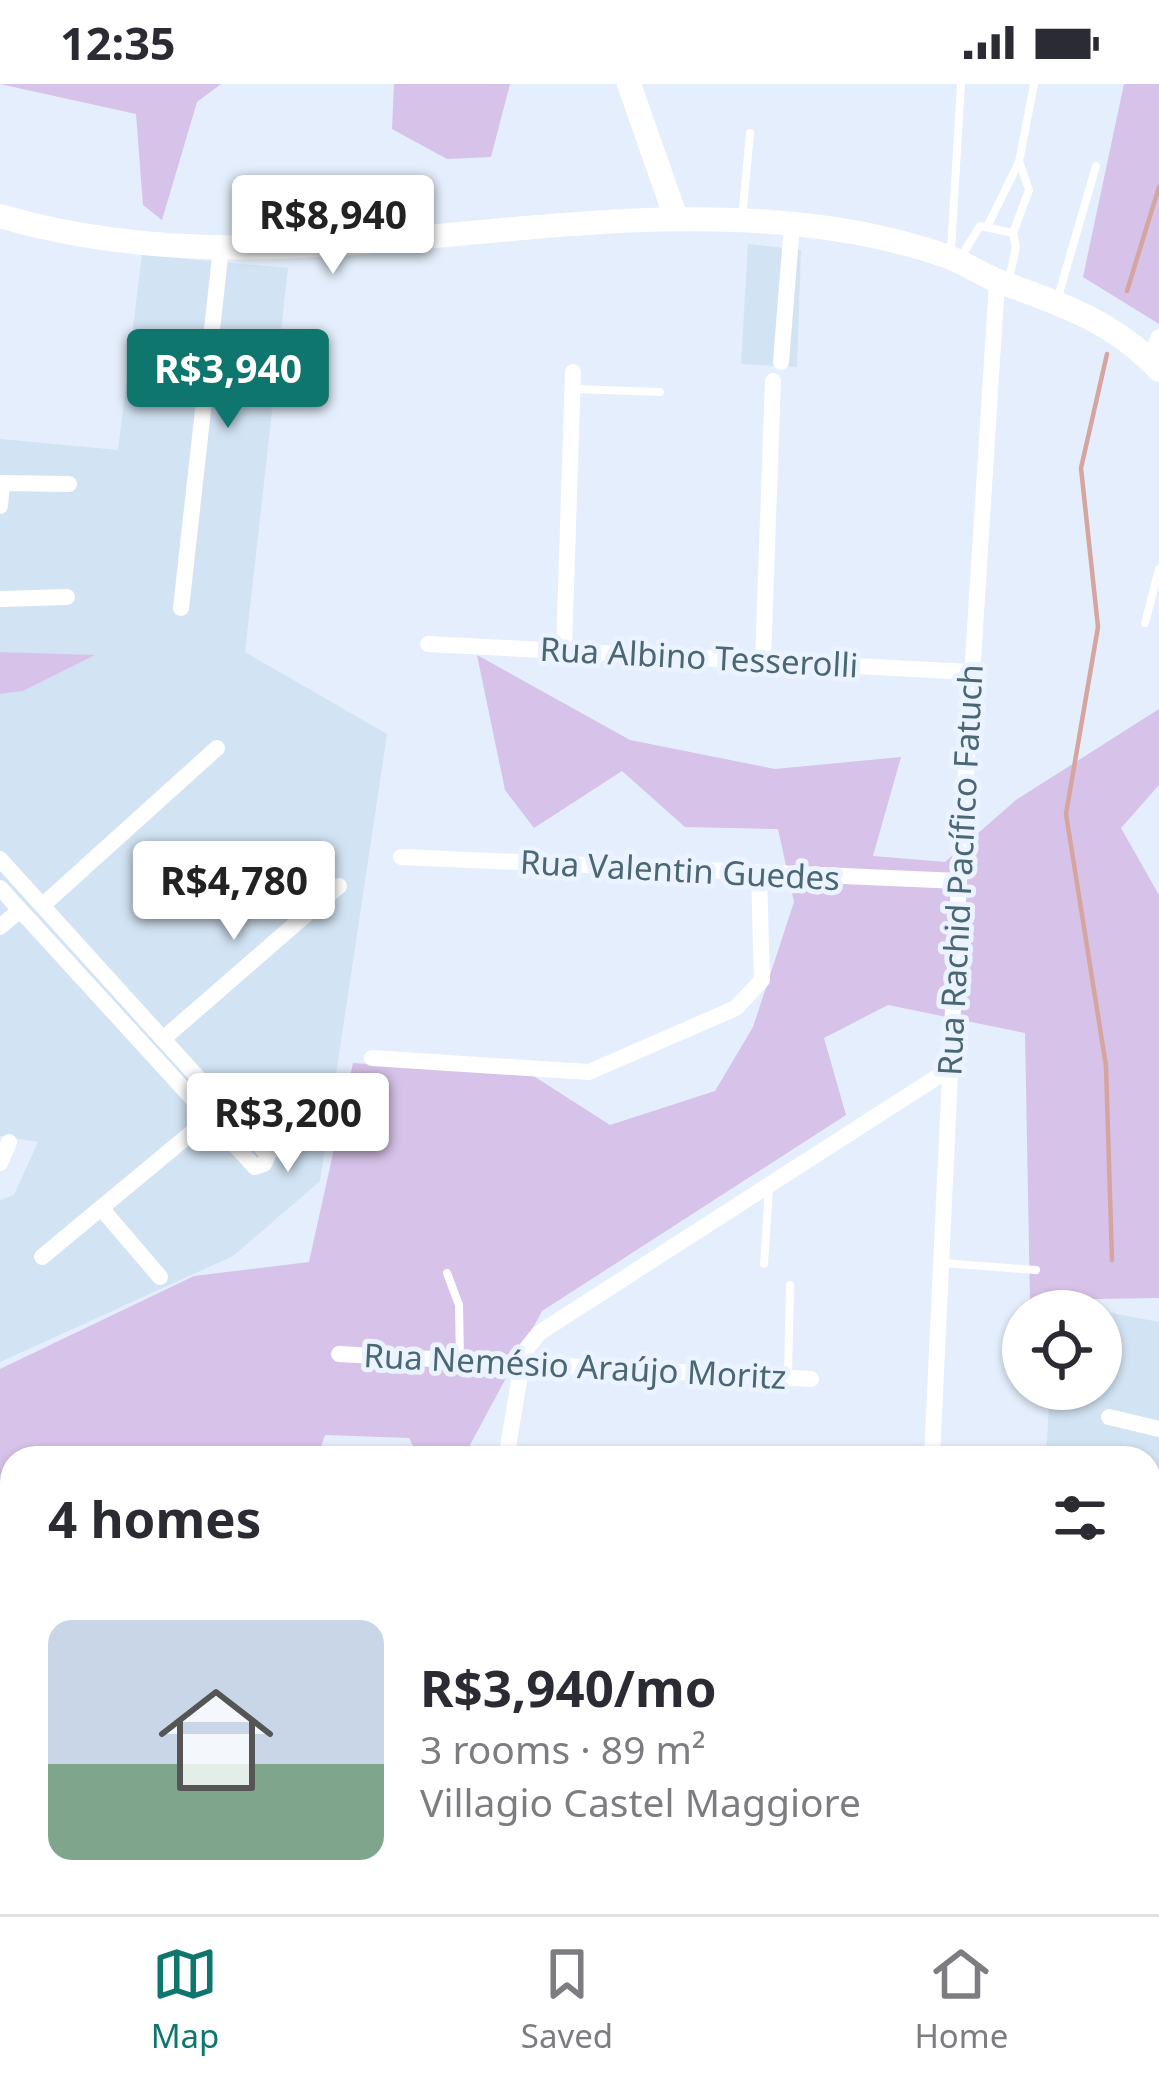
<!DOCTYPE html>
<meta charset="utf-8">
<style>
:root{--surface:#fff;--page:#f2f2f3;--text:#2b2b33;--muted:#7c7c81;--line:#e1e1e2;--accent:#0f766e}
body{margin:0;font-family:"Noto Sans",sans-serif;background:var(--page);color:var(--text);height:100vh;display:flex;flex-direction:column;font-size:45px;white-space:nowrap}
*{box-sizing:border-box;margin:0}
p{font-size:39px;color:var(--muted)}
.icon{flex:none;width:66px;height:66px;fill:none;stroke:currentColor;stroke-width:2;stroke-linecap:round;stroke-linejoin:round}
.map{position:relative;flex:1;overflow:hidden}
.sheet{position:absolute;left:0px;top:1362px;width:1161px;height:468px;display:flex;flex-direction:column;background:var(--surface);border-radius:36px 36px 0 0;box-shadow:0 3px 9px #0004}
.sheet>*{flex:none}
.fabs{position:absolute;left:1002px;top:1206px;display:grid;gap:24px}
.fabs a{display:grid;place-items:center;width:120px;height:120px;border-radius:50%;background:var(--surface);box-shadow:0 3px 9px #0004;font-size:60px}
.price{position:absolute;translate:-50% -102px;padding:0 27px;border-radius:12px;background:#fff;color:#222;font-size:39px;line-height:78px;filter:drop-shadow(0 3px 6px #0008)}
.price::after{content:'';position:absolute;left:50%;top:72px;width:36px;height:27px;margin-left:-18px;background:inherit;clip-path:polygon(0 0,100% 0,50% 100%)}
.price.on{background:var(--accent);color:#fff}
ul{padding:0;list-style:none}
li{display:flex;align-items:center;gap:36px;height:300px;padding:0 48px}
li span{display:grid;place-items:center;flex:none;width:336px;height:240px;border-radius:24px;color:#555}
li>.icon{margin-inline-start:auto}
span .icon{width:144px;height:144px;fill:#fffc;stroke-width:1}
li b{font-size:51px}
h2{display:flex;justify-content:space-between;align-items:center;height:144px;padding:0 48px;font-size:51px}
.status{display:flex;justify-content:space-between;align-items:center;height:84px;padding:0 60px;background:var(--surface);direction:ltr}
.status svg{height:33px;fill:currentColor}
.tab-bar{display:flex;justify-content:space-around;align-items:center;height:168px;border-top:3px solid var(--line);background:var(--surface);font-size:33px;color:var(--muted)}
.tab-bar a{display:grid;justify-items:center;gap:6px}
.tab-bar .on{color:var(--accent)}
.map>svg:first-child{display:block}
</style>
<div class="status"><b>12:35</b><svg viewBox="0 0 49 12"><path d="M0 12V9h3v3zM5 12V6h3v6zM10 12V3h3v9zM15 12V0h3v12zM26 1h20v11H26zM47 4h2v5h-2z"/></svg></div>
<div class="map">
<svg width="1159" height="1830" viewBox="0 0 1159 1830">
<rect width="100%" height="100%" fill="#e4eefc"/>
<g fill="#d2e3f3">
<path d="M748 160 801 166 797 283 741 280Z"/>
<path d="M142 171 288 184 245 568 387 650 320 1097 233 1172 0 1278V1116L14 1111 38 1058 0 1052V610L23 607 92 572 0 568V355L118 366Z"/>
<path d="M1101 1227 1159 1238V1830H1019V1818H1149V1374H1046L1050 1305H1101Z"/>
</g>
<g fill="#d7c2e9">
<path d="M0 0H221L197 18 162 136 143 121 136 30Z"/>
<path d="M394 0H510L491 73 447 75 392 45Z"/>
<path d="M1124 0H1159V240L1083 193Z"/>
<path d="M0 568 95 571 23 607 0 610Z"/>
<path d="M477 571 630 656 775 685 901 673 873 772 945 778 1016 716 1159 625V701L1121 744 1159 811V1214L1030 1216 1025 949 888 921 824 954 846 1031 542 1227 463 1374H419L409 1354 325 1351 317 1374H12V1597H0V1285L194 1192 309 1178 353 979 532 991 610 1041 715 1007 753 943 794 818 778 745 685 743 622 687 534 744 505 706Z"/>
</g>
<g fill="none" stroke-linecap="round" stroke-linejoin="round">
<g stroke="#d6a59f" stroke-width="4.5">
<path d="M1127 207 1159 103"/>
<path d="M1107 270 1081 384 1098 543 1066 730 1106 982 1112 1176"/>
</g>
<g stroke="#fff" stroke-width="8">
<path d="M742 135 750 49"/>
<path d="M988 141 1019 78 1034 0"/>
<path d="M1013 149 1029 106 1020 80"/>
<path d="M951 166 961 0"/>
<path d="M962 171 980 142 1013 149 1016 163 1009 195"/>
<path d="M1058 213 1096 82"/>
<path d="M574 305 660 308"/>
<path d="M1145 539 1159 485"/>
<path d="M943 1179 1036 1186"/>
<path d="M764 1180 769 1104"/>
<path d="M447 1189 459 1221 460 1275"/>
<path d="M788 1292 790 1201"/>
<path d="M184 1830 185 1818"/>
</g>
<g stroke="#fff" stroke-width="16">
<path d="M1149 276 1159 253"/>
<path d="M781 278 792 140"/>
<path d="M0 422 2 399 69 400"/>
<path d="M0 515 67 513"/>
<path d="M181 524 221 164"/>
<path d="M428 560 971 588"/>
<path d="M564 565 573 288"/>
<path d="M763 574 773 297"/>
<path d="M401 773 959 797"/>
<path d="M0 775 268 1071 264 1080 255 1083 0 804"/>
<path d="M43 821 217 664"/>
<path d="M0 843 20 826"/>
<path d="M163 955 339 802"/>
<path d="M372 974 589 988 736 924 762 896 759 790"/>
<path d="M0 1079 9 1058"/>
<path d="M101 1124 160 1193"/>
<path d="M42 1173 207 1036"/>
<path d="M339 1270 811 1295"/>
<path d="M1109 1333 1159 1345"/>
<path d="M506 1374 524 1268 539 1249 948 986"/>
<path d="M932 1374 959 797 997 198"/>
<path d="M1149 1604 1159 1587"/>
<path d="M0 1659 12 1660"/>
<path d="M1149 1773 1159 1788"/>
<path d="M25 1830 26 1818"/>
<path d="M909 1830 910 1818"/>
</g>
<g stroke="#fff" stroke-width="24">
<path d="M629 0 676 134"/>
<path d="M0 132C268 211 527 113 795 140 845 145 897 155 946 172 966 179 983 192 1003 199 1062 220 1116 239 1159 286"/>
</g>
</g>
<g text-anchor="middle" stroke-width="10" stroke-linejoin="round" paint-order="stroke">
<g font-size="33" fill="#4a6773" stroke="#eaf3ff">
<text transform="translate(699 573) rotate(3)" y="12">Rua Albino Tesserolli</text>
<text transform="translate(680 786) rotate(3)" y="12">Rua Valentin Guedes</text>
<text transform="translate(960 786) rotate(-87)" y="12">Rua Rachid Pacífico Fatuch</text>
<text transform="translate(575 1282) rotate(3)" y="12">Rua Nemésio Araújo Moritz</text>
</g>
</g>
</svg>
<div class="fabs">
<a><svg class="icon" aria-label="locate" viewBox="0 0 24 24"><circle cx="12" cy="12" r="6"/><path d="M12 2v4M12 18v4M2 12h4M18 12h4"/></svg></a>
</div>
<b class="price" style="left:333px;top:193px">R$8,940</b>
<b class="price on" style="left:228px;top:347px">R$3,940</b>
<b class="price" style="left:234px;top:859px">R$4,780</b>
<b class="price" style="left:288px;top:1091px">R$3,200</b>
<section class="sheet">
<h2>4 homes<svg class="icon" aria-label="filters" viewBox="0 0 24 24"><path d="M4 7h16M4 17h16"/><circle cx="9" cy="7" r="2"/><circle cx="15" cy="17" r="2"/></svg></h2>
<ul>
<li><span style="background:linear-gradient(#c9d6e8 60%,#7fa58c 0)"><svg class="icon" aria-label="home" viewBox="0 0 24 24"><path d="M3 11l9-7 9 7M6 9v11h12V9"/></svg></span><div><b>R$3,940/mo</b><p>3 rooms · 89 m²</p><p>Villagio Castel Maggiore</p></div></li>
</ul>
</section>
</div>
<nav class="tab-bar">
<a class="on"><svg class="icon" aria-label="map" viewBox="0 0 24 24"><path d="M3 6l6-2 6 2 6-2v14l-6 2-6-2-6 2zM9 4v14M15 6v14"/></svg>Map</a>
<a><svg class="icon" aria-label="saved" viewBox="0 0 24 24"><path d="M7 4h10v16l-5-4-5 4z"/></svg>Saved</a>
<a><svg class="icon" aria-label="home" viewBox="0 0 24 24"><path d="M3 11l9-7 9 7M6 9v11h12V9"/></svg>Home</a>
</nav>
